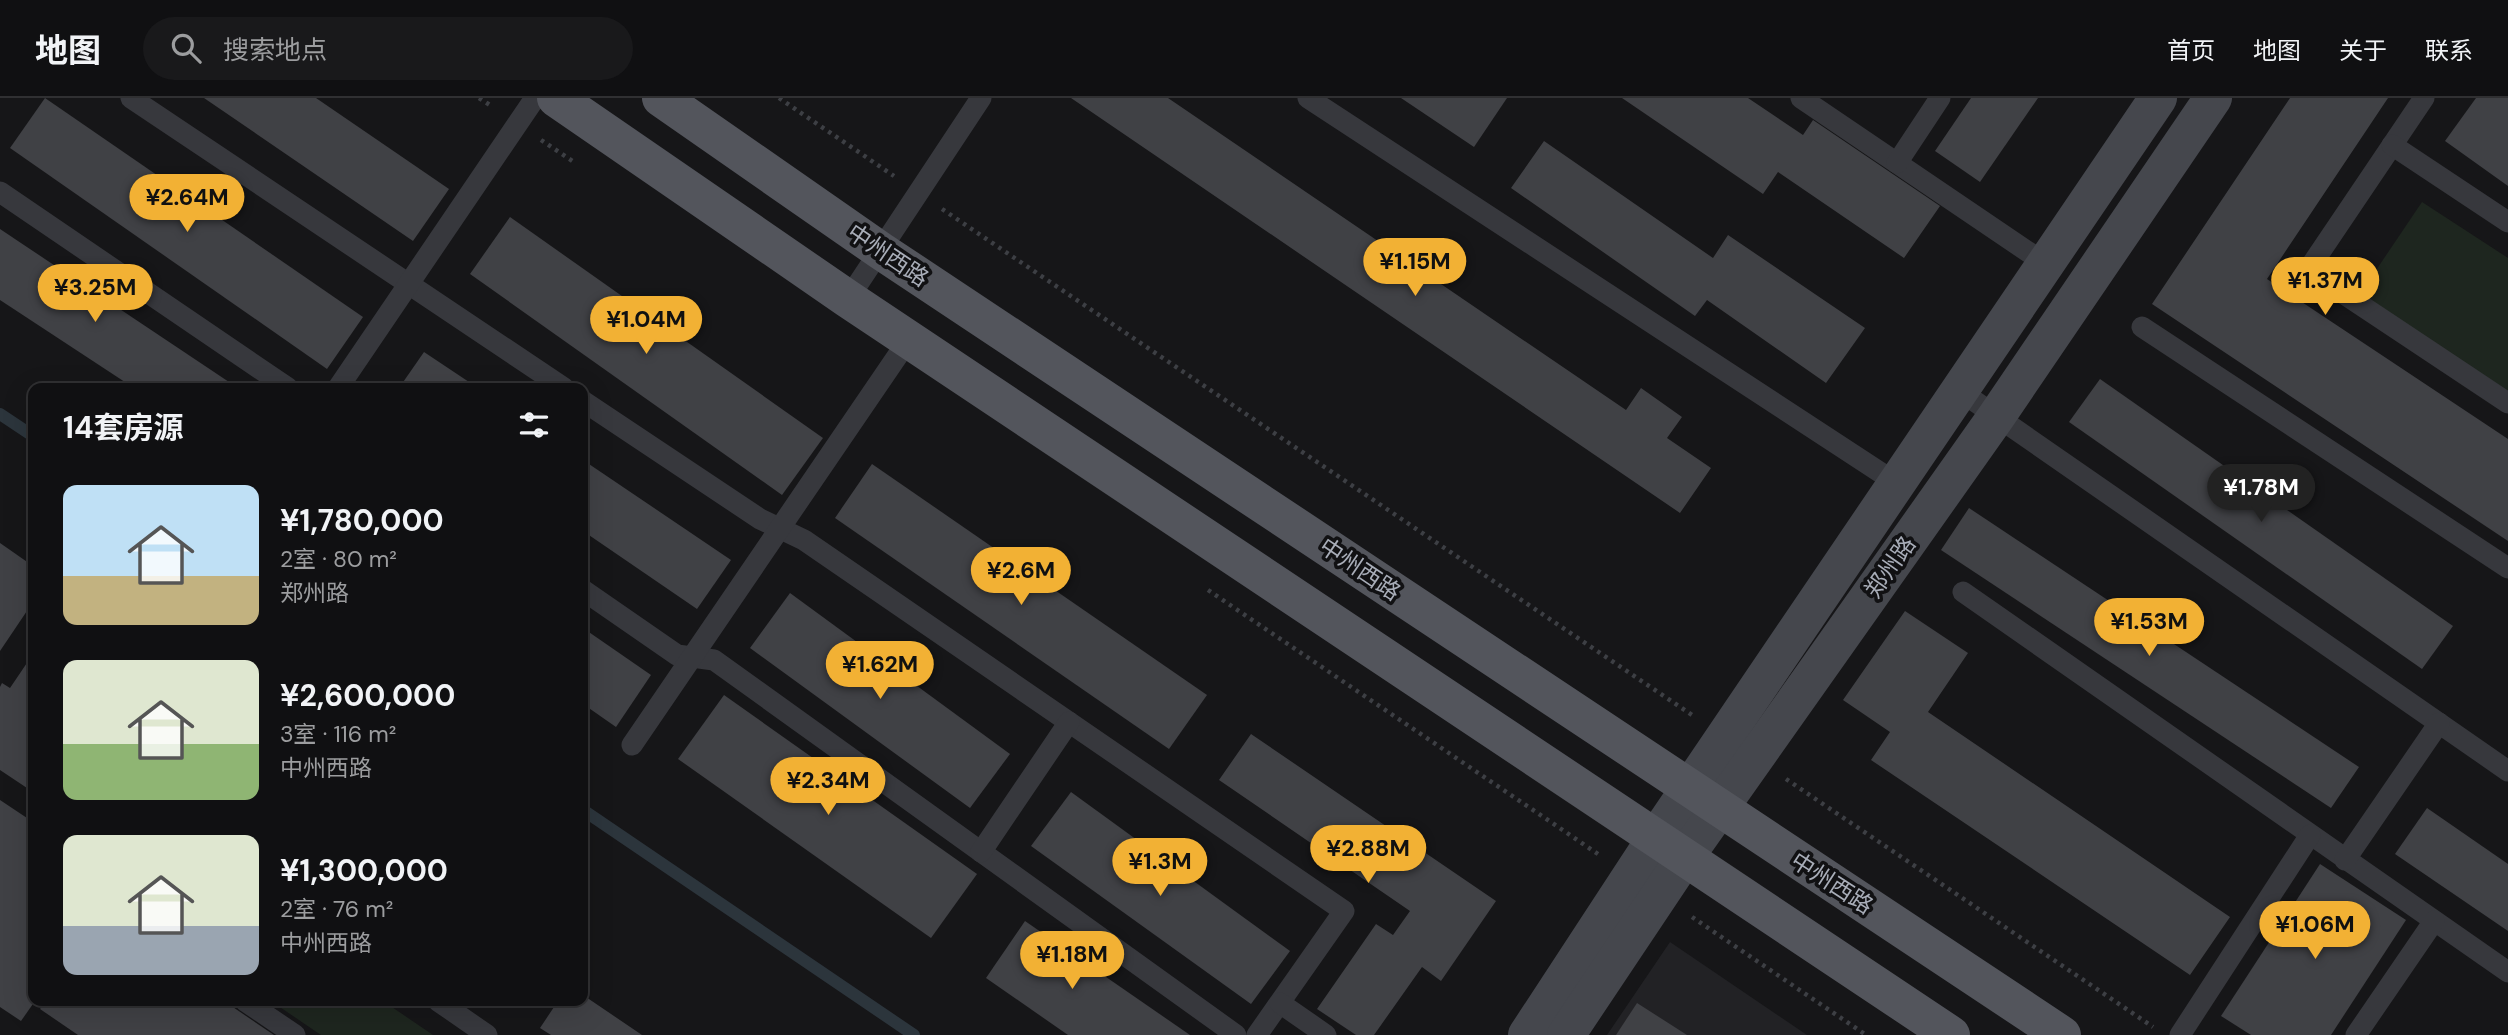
<!DOCTYPE html>
<html lang="zh">
<meta charset="utf-8">
<style>
:root{--surface:#101012;--page:#19191b;--text:#f1f3f6;--muted:#9c9d9f;--line:#303032;--accent:#f2b134}
body{margin:0;font-family:"DM Sans","Noto Sans SC",sans-serif;background:var(--page);color:var(--text);height:100vh;display:flex;flex-direction:column;font-size:26px;white-space:nowrap}
*{box-sizing:border-box;margin:0}
p{font-size:23px;color:var(--muted)}
.icon{flex:none;width:38px;height:38px;fill:none;stroke:currentColor;stroke-width:2;stroke-linecap:round;stroke-linejoin:round}
.map{position:relative;flex:1;overflow:hidden}
.side{position:absolute;left:28px;top:285px;width:560px;height:623px;display:flex;flex-direction:column;background:var(--surface);border-radius:14px;box-shadow:0 7px 28px #0002,0 0 0 2px var(--line)}
.side>*{flex:none}
.price{position:absolute;translate:-50% -60px;padding:0 16px;border-radius:24px;background:var(--accent);color:#111;font-size:23px;line-height:46px;filter:drop-shadow(0 2px 4px #0008)}
.price::after{content:'';position:absolute;left:50%;top:42px;width:21px;height:16px;margin-left:-10px;background:inherit;clip-path:polygon(0 0,100% 0,50% 100%)}
.price.on{background:#222;color:#fff}
ul{padding:0;list-style:none}
li{display:flex;align-items:center;gap:21px;height:175px;padding:0 35px}
li span{display:grid;place-items:center;flex:none;width:196px;height:140px;border-radius:14px;color:#555}
li>.icon{margin-inline-start:auto}
span .icon{width:84px;height:84px;fill:#fffc;stroke-width:1}
li b{font-size:30px}
h2{display:flex;justify-content:space-between;align-items:center;height:84px;padding:0 35px;font-size:30px}
header{display:flex;align-items:center;gap:42px;box-sizing:border-box;height:98px;padding:0 35px;background:var(--surface);border-bottom:2px solid var(--line)}
header strong{font-size:33px}
nav{display:flex;gap:38px;margin-inline-start:auto;font-size:24px}
.search{width:490px;height:63px;background:var(--page);display:flex;align-items:center;gap:18px;box-sizing:border-box;padding:0 24px;border-radius:38px;color:var(--muted);font-size:26px}
.map>svg:first-child{display:block}
</style>
<header>
<strong>地图</strong>
<div class="search"><svg class="icon" aria-label="search" viewBox="0 0 24 24"><circle cx="10" cy="10" r="6"/><path d="M15 15l6 6"/></svg>搜索地点</div>
<nav><a>首页</a><a>地图</a><a>关于</a><a>联系</a></nav>
</header>
<div class="map">
<svg width="2508" height="937" viewBox="0 0 2508 937">
<rect width="100%" height="100%" fill="#161618"/>
<path fill="#222225" d="M1670 844 1807 937H1607Z"/>
<g fill="#1e261f">
<path d="M2422 104 2508 160V293L2360 196Z"/>
<path d="M271 903H383L433 937H321Z"/>
</g>
<g fill="none" stroke-linecap="round" stroke-linejoin="round">
<g stroke="#2c353c" stroke-width="12">
<path d="M0 316 33 338"/>
<path d="M583 712 914 937"/>
</g>
</g>
<g fill="#404145">
<path d="M45 0 363 219 327 271 10 50Z"/>
<path d="M204 0H316L449 91 413 143Z"/>
<path d="M1071 0H1168L1626 312 1641 290 1682 319 1667 340 1711 370 1680 415Z"/>
<path d="M1401 0H1507L1474 49Z"/>
<path d="M1622 0H1748L1803 37 1813 22 1940 108 1904 160 1778 74 1763 96Z"/>
<path d="M1971 0H2038L1980 84 1935 53Z"/>
<path d="M2290 0H2388L2267 181 2508 341V443L2152 206Z"/>
<path d="M2476 0H2508V88L2445 43Z"/>
<path d="M1544 43 1713 160 1728 137 1865 230 1826 285 1707 202 1695 218 1511 90Z"/>
<path d="M510 119 823 340 782 397 470 176Z"/>
<path d="M0 131 232 286 229 290H134L0 202Z"/>
<path d="M424 254 478 290H399Z"/>
<path d="M2100 281 2453 528 2422 571 2069 324Z"/>
<path d="M583 362 731 462 697 511 583 433Z"/>
<path d="M872 366 1207 597 1169 651 835 420Z"/>
<path d="M1969 410 2359 669 2331 710 1941 452Z"/>
<path d="M0 445 33 468V504L0 553Z"/>
<path d="M790 495 1010 656 970 710 750 550Z"/>
<path d="M1905 513 1968 555 1928 614 2230 819 2190 877 1871 662 1890 634 1843 602Z"/>
<path d="M583 530 651 577 616 629 583 606Z"/>
<path d="M33 556V694L0 672V589L2 585 10 590Z"/>
<path d="M724 597 977 776 931 840 678 661Z"/>
<path d="M1251 636 1496 803 1441 883 1422 869 1374 937H1356L1317 911 1376 826 1393 837 1410 813 1219 682Z"/>
<path d="M1071 694 1290 853 1251 906 1031 748Z"/>
<path d="M0 702 33 724 35 903 21 923 0 909Z"/>
<path d="M2427 710 2508 766V833L2395 756Z"/>
<path d="M2320 766 2406 822 2331 937H2251L2221 918Z"/>
<path d="M1025 823 1190 937H1068L986 880Z"/>
<path d="M583 897 642 937H551L540 930 558 903H583Z"/>
<path d="M46 903H224L274 937H78L40 911Z"/>
<path d="M1637 905 1687 937H1616Z"/>
</g>
<g fill="none" stroke-linecap="round" stroke-linejoin="round">
<g stroke="#3d3f44" stroke-width="4.5" stroke-dasharray="3.5 5" stroke-linecap="butt">
<path d="M479 0 493 9"/>
<path d="M779 0 894 78"/>
<path d="M541 42 574 64"/>
<path d="M942 111 1692 617"/>
<path d="M1208 492 1598 756"/>
<path d="M1786 681 2153 929"/>
<path d="M1692 819 1866 937"/>
</g>
<g stroke="#37383d" stroke-width="21">
<path d="M131 0 564 290"/>
<path d="M1308 0 1898 386"/>
<path d="M1801 0 2046 166"/>
<path d="M2424 0 2308 172 2508 305"/>
<path d="M2392 47 2508 124"/>
<path d="M1897 65 1940 0"/>
<path d="M0 94 288 290"/>
<path d="M848 201 981 0"/>
<path d="M2142 229 2508 470"/>
<path d="M338 290 535 0"/>
<path d="M1960 293 2508 673"/>
<path d="M583 303 760 421 804 442 1344 813 1257 937"/>
<path d="M583 492 677 557 714 562 1236 937"/>
<path d="M1963 494 2508 874"/>
<path d="M632 647 909 241"/>
<path d="M981 754 1069 624"/>
<path d="M2345 762 2439 625"/>
<path d="M245 903 295 937"/>
<path d="M438 903 487 937"/>
<path d="M1280 905 1326 937"/>
<path d="M2180 937 2310 737"/>
<path d="M2356 937 2434 823"/>
</g>
<g stroke="#45474d" stroke-width="38">
<path d="M1527 937 1656 740 2158 0"/>
<path d="M1566 937 1685 759 1996 319 2213 0"/>
</g>
<g stroke="#53555c" stroke-width="38">
<path d="M556 0 848 201 1951 937"/>
<path d="M661 0 881 153 2062 937"/>
</g>
</g>
<g text-anchor="middle" stroke-width="7" stroke-linejoin="round" paint-order="stroke">
<g font-size="23" fill="#a8adb8" stroke="#111113">
<text transform="translate(888 157) rotate(34)" y="8">中州西路</text>
<text transform="translate(1890 469) rotate(-55)" y="8">郑州路</text>
<text transform="translate(1360 471) rotate(34)" y="8">中州西路</text>
<text transform="translate(1832 785) rotate(33)" y="8">中州西路</text>
</g>
</g>
</svg>
<b class="price" style="left:187px;top:136px">¥2.64M</b>
<b class="price" style="left:1415px;top:200px">¥1.15M</b>
<b class="price" style="left:2325px;top:219px">¥1.37M</b>
<b class="price" style="left:95px;top:226px">¥3.25M</b>
<b class="price" style="left:646px;top:258px">¥1.04M</b>
<b class="price on" style="left:2261px;top:426px">¥1.78M</b>
<b class="price" style="left:1021px;top:509px">¥2.6M</b>
<b class="price" style="left:2149px;top:560px">¥1.53M</b>
<b class="price" style="left:880px;top:603px">¥1.62M</b>
<b class="price" style="left:828px;top:719px">¥2.34M</b>
<b class="price" style="left:1368px;top:787px">¥2.88M</b>
<b class="price" style="left:1160px;top:800px">¥1.3M</b>
<b class="price" style="left:2315px;top:863px">¥1.06M</b>
<b class="price" style="left:1072px;top:893px">¥1.18M</b>
<section class="side">
<h2>14套房源<svg class="icon" aria-label="filters" viewBox="0 0 24 24"><path d="M4 7h16M4 17h16"/><circle cx="9" cy="7" r="2"/><circle cx="15" cy="17" r="2"/></svg></h2>
<ul>
<li><span style="background:linear-gradient(#bfe0f5 65%,#c2b280 0)"><svg class="icon" aria-label="home" viewBox="0 0 24 24"><path d="M3 11l9-7 9 7M6 9v11h12V9"/></svg></span><div><b>¥1,780,000</b><p>2室 · 80 m²</p><p>郑州路</p></div></li>
<li><span style="background:linear-gradient(#dfe7d0 60%,#8fb573 0)"><svg class="icon" aria-label="home" viewBox="0 0 24 24"><path d="M3 11l9-7 9 7M6 9v11h12V9"/></svg></span><div><b>¥2,600,000</b><p>3室 · 116 m²</p><p>中州西路</p></div></li>
<li><span style="background:linear-gradient(#dfe7d0 65%,#9aa5b1 0)"><svg class="icon" aria-label="home" viewBox="0 0 24 24"><path d="M3 11l9-7 9 7M6 9v11h12V9"/></svg></span><div><b>¥1,300,000</b><p>2室 · 76 m²</p><p>中州西路</p></div></li>
</ul>
</section>
</div>
